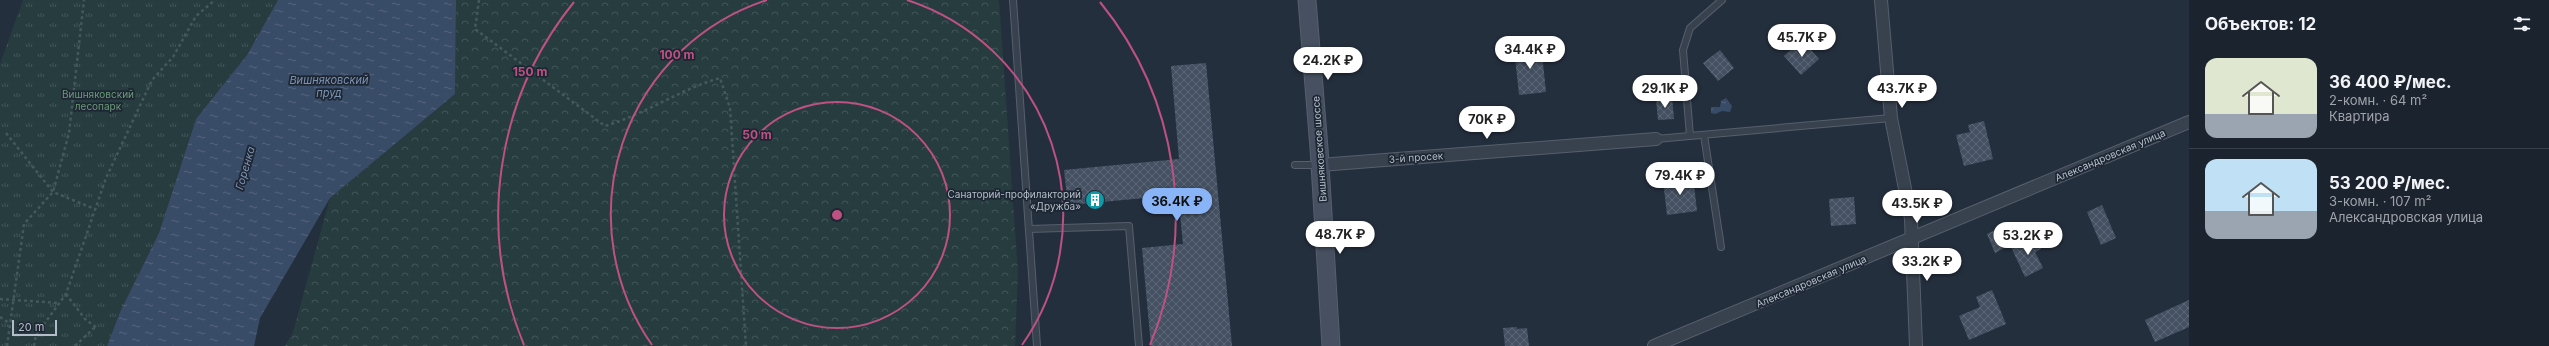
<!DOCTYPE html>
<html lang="ru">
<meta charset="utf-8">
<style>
:root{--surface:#1b232e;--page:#242b36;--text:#f1f3f6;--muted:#a0a4aa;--line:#39404a;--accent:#8ab4f8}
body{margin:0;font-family:Inter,sans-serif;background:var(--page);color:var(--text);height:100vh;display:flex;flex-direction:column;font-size:15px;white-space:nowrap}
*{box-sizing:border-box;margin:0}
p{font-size:13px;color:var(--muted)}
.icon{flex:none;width:22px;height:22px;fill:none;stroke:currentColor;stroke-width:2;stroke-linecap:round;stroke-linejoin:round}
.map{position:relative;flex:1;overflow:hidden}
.sheet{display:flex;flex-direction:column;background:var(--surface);width:360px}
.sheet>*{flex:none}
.scale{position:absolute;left:12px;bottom:10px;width:45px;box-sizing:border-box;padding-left:4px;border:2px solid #b4bcc9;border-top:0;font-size:11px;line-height:14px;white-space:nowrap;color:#b4bcc9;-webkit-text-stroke:3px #1d2633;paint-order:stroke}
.price{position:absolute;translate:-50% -34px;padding:0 9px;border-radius:14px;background:#fff;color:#222;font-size:13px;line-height:26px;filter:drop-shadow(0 1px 2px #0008)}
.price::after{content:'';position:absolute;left:50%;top:24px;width:12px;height:9px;margin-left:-6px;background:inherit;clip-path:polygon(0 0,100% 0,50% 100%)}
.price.active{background:var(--accent);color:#111}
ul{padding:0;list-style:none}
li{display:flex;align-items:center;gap:12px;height:100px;padding:0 16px}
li+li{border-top:1px solid var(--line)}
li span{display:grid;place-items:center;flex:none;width:112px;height:80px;border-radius:12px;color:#555}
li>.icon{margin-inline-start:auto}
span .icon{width:48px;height:48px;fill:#fffc;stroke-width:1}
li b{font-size:17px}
h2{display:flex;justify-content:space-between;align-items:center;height:48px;padding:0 16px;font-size:17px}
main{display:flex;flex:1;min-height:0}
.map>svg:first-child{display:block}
</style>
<main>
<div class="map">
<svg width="2189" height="346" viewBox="0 0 2189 346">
<defs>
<pattern id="forest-crowns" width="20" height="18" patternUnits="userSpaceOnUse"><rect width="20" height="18" fill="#263c3f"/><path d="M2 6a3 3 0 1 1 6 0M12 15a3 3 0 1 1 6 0" fill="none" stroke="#435659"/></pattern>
<pattern id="park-tufts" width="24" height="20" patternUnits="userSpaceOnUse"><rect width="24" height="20" fill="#263c3f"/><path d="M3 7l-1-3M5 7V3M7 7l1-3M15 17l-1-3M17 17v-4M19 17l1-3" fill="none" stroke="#435659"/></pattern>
<pattern id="water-ripples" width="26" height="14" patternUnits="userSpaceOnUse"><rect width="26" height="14" fill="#394c67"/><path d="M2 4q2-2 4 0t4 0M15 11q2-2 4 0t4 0" fill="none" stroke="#53647b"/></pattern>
<pattern id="building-cross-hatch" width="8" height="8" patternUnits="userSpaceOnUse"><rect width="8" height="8" fill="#455162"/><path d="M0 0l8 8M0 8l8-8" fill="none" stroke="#5d6877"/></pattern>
</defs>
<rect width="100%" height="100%" fill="#242f3e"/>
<path fill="url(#forest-crowns)" d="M456 0H999L1018 273 1015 346H285L293 332 330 198 455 94Z"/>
<path fill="url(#park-tufts)" d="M23 0H278L247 55 196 119 159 233 120 312 107 346H0V64Z"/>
<g fill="url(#water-ripples)">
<path d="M278 0H456L455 94 330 198 260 318 254 346H107L120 312 159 233 196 119 247 55Z"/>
<path d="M1726 98 1732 106 1730 112 1722 111 1715 114 1711 113V107H1720L1721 101Z"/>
</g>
<g fill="url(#building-cross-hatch)">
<path d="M1802 40 1819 59 1801 75 1784 56Z"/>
<path d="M1541 44 1546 92 1519 95 1514 47Z"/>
<path d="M1720 50 1734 68 1718 81 1703 63Z"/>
<path d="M1206 63 1232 346H1151L1142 248 1183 244 1178 195 1068 205 1064 170 1179 159 1171 66Z"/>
<path d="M1672 97 1674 119 1658 120 1656 99Z"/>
<path d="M1984 121 1993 159 1964 166 1956 135 1970 132 1968 125Z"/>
<path d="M1693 176 1697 211 1667 215 1663 180Z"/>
<path d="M1854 197 1856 224 1831 226 1829 199Z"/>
<path d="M2102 205 2116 238 2101 245 2087 212Z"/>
<path d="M2009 223 2015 242 1995 253 1987 234Z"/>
<path d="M2035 237 2041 249 2035 252 2043 268 2025 277 2011 247Z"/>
<path d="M1992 290 2006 324 1969 340 1959 316 1980 307 1976 297Z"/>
<path d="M2189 300V327L2155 342 2145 320Z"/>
<path d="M1517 327V329L1527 328 1529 346H1505L1503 328Z"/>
</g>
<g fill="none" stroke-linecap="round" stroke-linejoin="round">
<defs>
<g id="lane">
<path d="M1013 0 1037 346"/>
<path d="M1704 135 1721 247"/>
<path d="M1690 136 1683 50 1690 28 1722 0"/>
<path d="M1656 139 1891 118"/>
<path d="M1295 165H1319"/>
<path d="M1029 229 1129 226 1139 346"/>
</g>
<g id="street">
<path d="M1881 0 1891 118 1911 219 1916 346"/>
<path d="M1320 165 1656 139"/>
<path d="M1654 346 2189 122"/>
</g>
<path id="secondary" d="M1307 0 1319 148 1331 346"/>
</defs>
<use href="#lane" stroke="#565f6c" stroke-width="8"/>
<use href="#street" stroke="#565f6c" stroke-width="14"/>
<use href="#secondary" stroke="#565f6c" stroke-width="19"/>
<g stroke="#44595c" stroke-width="2.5" stroke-dasharray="3 3" stroke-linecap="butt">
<path d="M479 0 475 29 605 126C646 114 680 89 720 78L730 108 746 346"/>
<path d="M6 133 53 192 95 209"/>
<path d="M66 294 85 319 97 328"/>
<path d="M0 299 59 303"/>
<path d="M0 317 9 323"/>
<path d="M7 346 24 224 53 192 69 133 84 0"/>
<path d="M34 346 36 335 66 294 106 178 152 80 173 57 196 16 215 0"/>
<path d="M75 346 95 327"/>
</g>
<use href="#lane" stroke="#38414e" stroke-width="6"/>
<use href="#street" stroke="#38414e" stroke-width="12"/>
<use href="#secondary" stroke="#465061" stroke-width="17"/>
</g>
<g fill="none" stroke="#bd5182" stroke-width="2">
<circle cx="837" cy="215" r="113"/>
<path d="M652 345A226 226 0 0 1 767 0M907 0A226 226 0 0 1 1022 345"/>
<path d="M524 345A339 339 0 0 1 574 2M1100 2A339 339 0 0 1 1150 345"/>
</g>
<defs>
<symbol id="building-disc" viewBox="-11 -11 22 22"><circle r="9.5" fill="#0f9aa8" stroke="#1d2633"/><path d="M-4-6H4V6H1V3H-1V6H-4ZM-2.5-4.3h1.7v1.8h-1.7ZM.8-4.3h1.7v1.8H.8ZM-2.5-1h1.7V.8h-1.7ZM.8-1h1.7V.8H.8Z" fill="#fff"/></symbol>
</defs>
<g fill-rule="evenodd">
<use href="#building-disc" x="1084" y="189" width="22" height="22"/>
</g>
<g text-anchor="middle" stroke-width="3.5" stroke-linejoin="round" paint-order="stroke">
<g font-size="10" fill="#6b9a76" stroke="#1d2633">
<text x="98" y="98">Вишняковский<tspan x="98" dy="12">лесопарк</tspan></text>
</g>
<g font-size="10" fill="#b4bcc9" stroke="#1d2633">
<text transform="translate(1319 149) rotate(-94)" y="4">Вишняковское шоссе</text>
<text transform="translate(2110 155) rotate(-23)" y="4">Александровская улица</text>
<text transform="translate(1416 157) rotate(-4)" y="4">3-й просек</text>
<text transform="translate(1811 281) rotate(-23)" y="4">Александровская улица</text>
</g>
<g font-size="10" fill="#b4bcc9" stroke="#1d2633" text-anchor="end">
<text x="1081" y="198">Санаторий-профилакторий<tspan x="1081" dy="12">«Дружба»</tspan></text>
</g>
<g font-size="11" font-style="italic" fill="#7c92b1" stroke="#1d2633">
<text x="329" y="84">Вишняковский<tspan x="329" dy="13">пруд</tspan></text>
<text transform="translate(245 168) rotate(-74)" y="4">Горенка</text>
</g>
</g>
<circle cx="837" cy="215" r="6" fill="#bd5182" stroke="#1d2633" stroke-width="2"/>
<g font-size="12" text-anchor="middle" font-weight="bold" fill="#bd5182" stroke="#1d2633" stroke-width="3.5" stroke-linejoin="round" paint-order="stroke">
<text x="677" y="59">100 m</text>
<text x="530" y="76">150 m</text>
<text x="757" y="139">50 m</text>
</g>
</svg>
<div class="scale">20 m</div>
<b class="price" style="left:1802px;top:58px">45.7K ₽</b>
<b class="price" style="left:1530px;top:70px">34.4K ₽</b>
<b class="price" style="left:1328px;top:81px">24.2K ₽</b>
<b class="price" style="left:1665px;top:109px">29.1K ₽</b>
<b class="price" style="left:1902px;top:109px">43.7K ₽</b>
<b class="price" style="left:1487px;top:140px">70K ₽</b>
<b class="price" style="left:1680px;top:196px">79.4K ₽</b>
<b class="price active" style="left:1177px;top:222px">36.4K ₽</b>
<b class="price" style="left:1917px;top:224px">43.5K ₽</b>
<b class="price" style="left:1340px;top:255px">48.7K ₽</b>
<b class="price" style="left:2028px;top:256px">53.2K ₽</b>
<b class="price" style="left:1927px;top:282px">33.2K ₽</b>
</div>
<section class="sheet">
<h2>Объектов: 12<svg class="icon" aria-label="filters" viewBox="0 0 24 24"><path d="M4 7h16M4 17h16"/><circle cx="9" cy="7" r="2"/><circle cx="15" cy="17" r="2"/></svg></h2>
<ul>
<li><span style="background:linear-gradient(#dfe7d0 70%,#9aa5b1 0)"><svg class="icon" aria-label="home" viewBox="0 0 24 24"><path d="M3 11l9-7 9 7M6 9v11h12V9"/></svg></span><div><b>36 400 ₽/мес.</b><p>2-комн. · 64 m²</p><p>Квартира</p></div></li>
<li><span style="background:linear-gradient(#bfe0f5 65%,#9aa5b1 0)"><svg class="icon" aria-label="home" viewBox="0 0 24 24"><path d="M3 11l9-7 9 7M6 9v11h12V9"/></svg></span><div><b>53 200 ₽/мес.</b><p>3-комн. · 107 m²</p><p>Александровская улица</p></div></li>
</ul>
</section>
</main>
